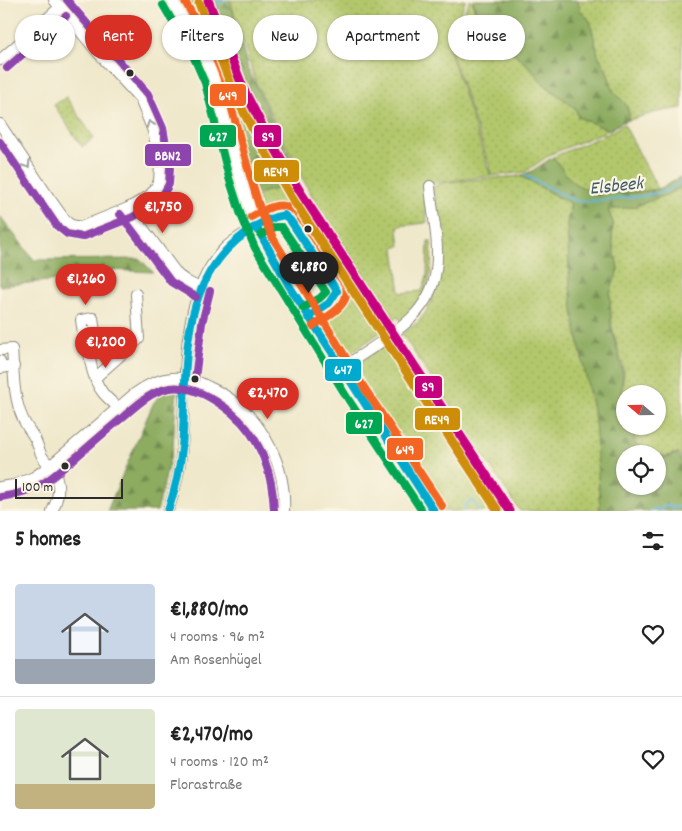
<!DOCTYPE html>
<meta charset="utf-8">
<style>
:root{--surface:#fff;--page:#f2f2f2;--text:#222;--muted:#767676;--line:#e0e0e0;--accent:#d93025}
body{margin:0;font-family:Dekko,sans-serif;background:var(--page);color:var(--text);height:100vh;display:flex;flex-direction:column;font-size:19px;white-space:nowrap}
*{box-sizing:border-box;margin:0}
p{font-size:16px;color:var(--muted)}
.icon{flex:none;width:28px;height:28px;fill:none;stroke:currentColor;stroke-width:2;stroke-linecap:round;stroke-linejoin:round}
.map{position:relative;height:511px;overflow:hidden}
.drawer{display:flex;flex-direction:column;background:var(--surface);flex:1}
.drawer>*{flex:none}
.banner{position:absolute;left:15px;top:15px;width:652px;height:45px;display:flex;gap:10px}
.needle{width:32px;rotate:290deg}
.controls{position:absolute;left:616px;top:385px;display:grid;gap:10px}
.controls a{display:grid;place-items:center;width:50px;height:50px;border-radius:50%;background:var(--surface);box-shadow:0 1px 4px #0004;font-size:25px}
.scale{position:absolute;left:15px;bottom:12px;width:108px;box-sizing:border-box;padding-left:5px;border:2px solid #2b2b2b;border-top:0;font-size:14px;line-height:18px;white-space:nowrap;color:#2b2b2b;-webkit-text-stroke:4px #fcf5e5;paint-order:stroke}
.price{position:absolute;translate:-50% -42px;padding:0 11px;border-radius:18px;background:var(--accent);color:#fff;font-size:16px;line-height:32px;filter:drop-shadow(0 1px 2px #0008)}
.price::after{content:'';position:absolute;left:50%;top:30px;width:15px;height:11px;margin-left:-8px;background:inherit;clip-path:polygon(0 0,100% 0,50% 100%)}
.price.on{background:#222;color:#fff}
ul{padding:0;list-style:none}
li{display:flex;align-items:center;gap:15px;height:125px;padding:0 15px}
li+li{border-top:1px solid var(--line)}
li span{display:grid;place-items:center;flex:none;width:140px;height:100px;border-radius:5px;color:#555}
li>.icon{margin-inline-start:auto}
span .icon{width:60px;height:60px;fill:#fffc;stroke-width:1}
li b{font-size:21px}
h2{display:flex;justify-content:space-between;align-items:center;height:60px;padding:0 15px;font-size:21px}
.pill{padding:0 18px;border-radius:22px;background:var(--surface);box-shadow:0 1px 4px #0004;font-size:18px;line-height:45px}
.pill.on{background:var(--accent);color:#fff}
.map>svg:first-child{display:block}
</style>
<div class="map">
<svg width="682" height="511" viewBox="0 0 682 511">
<defs>
<pattern id="green-dots" width="8" height="8" patternUnits="userSpaceOnUse" patternTransform="scale(1.25)"><rect width="8" height="8" fill="#b2c76c"/><path d="M2 2h.1M6 6h.1" fill="none" stroke="#99ab5e" stroke-width="1.8" stroke-linecap="round"/></pattern>
<pattern id="forest-firs" width="22" height="20" patternUnits="userSpaceOnUse" patternTransform="scale(1.25)"><rect width="22" height="20" fill="#8dac60"/><path d="M5 1l3.5 6h-7zM16 11l3.5 6h-7z" fill="#738c4f"/></pattern>
</defs>
<rect width="100%" height="100%" fill="#fcf5e5"/>
<filter id="ink" filterUnits="userSpaceOnUse"><feTurbulence type="fractalNoise" baseFrequency=".02" numOctaves="2"/><feDisplacementMap in="SourceGraphic" scale="10" xChannelSelector="R" yChannelSelector="G"/><feConvolveMatrix kernelMatrix="1 2 1 2 8 2 1 2 1" color-interpolation-filters="sRGB"/></filter>
<filter id="wash" filterUnits="userSpaceOnUse"><feTurbulence type="fractalNoise" baseFrequency=".0096" numOctaves="4" result="noise"/><feDisplacementMap in="SourceGraphic" scale="20" xChannelSelector="R" yChannelSelector="G"/><feGaussianBlur stdDeviation="1.12" result="paint"/><feColorMatrix in="noise" values="0 0 0 0 0 0 0 0 0 0 0 0 0 0 0 0 0 1.4 0 .05"/><feComposite in="paint" operator="in"/></filter>
<g filter="url(#wash)">
<rect width="100%" height="100%" fill="#efe8cb"/>
<g fill="url(#green-dots)" stroke="#6e794c">
<path d="M230 0H466L447 42 490 174V168L448 42 470 0H472L476 17 532 69 540 81 576 109 578 117 609 130 551 154 525 172 423 184 427 222 425 223 399 226 398 230 400 246 394 248 400 293 422 291 427 276 428 241H431C432 259 432 280 423 296 417 305 409 313 402 321L397 317 394 319 386 306 384 307 316 203 298 170 256 83Z"/>
<path d="M578 0H682V108L657 112 629 120V113L625 103 614 92 605 67 598 55 590 21 580 10Z"/>
<path d="M66 97 94 138 82 147 54 105Z"/>
<path d="M624 124 658 189C636 192 591 198 572 182 565 176 559 164 553 157L607 134Z"/>
<path d="M520 176 571 204 567 223 570 287 576 330 595 419 601 511H520L402 334C408 329 416 325 420 320 449 286 438 228 433 187L439 184 448 182Z"/>
<path d="M286 186 322 243 317 246 291 205 262 213 257 194Z"/>
<path d="M680 188 682 208V459L678 453 666 456 645 453 636 440 631 426H658V394H625V398L621 394 624 372 611 323 610 293 618 269 612 239 613 223 608 209 633 207Z"/>
<path d="M348 283 381 332 348 355 344 356 318 315 340 297 342 286Z"/>
<path d="M388 343 501 511H443L381 418 351 368Z"/>
</g>
<g fill="url(#forest-firs)" stroke="#5c6c46">
<path d="M178 0H203C222 66 255 126 286 186L257 194 245 170 226 89 203 42Z"/>
<path d="M214 0H230L248 69 300 179C265 122 233 65 214 0Z"/>
<path d="M473 0H578L580 10 590 21 598 55 605 67 614 92 625 103 629 113V120L623 122 609 130 578 117 576 109 540 81 532 69 492 34 476 17Z"/>
<path d="M553 157C559 164 565 174 572 181 587 196 639 194 658 189 667 186 674 181 682 176V187L666 195 633 207 608 210 613 223 612 239 618 269 610 293 611 326 623 374 621 394 625 400V426H630L635 442 646 454H625V486H658V456L666 457 677 454 682 461V511H600L595 419 576 330 570 287 567 223 571 204 520 176 532 171Z"/>
<path d="M0 216 34 260 140 259 153 272 110 270 58 280 0 286Z"/>
<path d="M167 385 177 387 173 447 157 511H107L153 404Z"/>
</g>
<g fill="none" stroke-linecap="round" stroke-linejoin="round">
<g stroke="#60b5dc" stroke-width="2">
<path d="M218 0 219 4 226 0"/>
<path d="M526 176 571 199 583 202 644 196 668 190 682 181"/>
<path d="M465 511 464 506 472 500 480 511"/>
<path d="M651 511 655 508 661 510 665 505 674 508 682 506"/>
</g>
</g>
</g>
<g filter="url(#ink)">
<g fill="none" stroke-linecap="round" stroke-linejoin="round">
<defs>
<g id="minor">
<path d="M172 0 203 54 214 80 239 175 251 212 264 243 357 394 434 511"/>
<path d="M0 60 59 8"/>
<path d="M0 124 50 199 65 220 71 225 81 227 128 208 149 196 155 189 159 181 160 166 153 131 140 99 99 54 54 0"/>
<path d="M128 208 178 275 188 282 200 288"/>
<path d="M93 318 95 332 83 333 81 320Z"/>
<path d="M88 332C88 351 91 378 103 393 107 398 113 403 118 407"/>
<path d="M0 350 12 349C14 372 13 398 23 419 26 426 31 432 35 439 40 449 40 459 51 465 60 481 61 494 52 511"/>
<path d="M0 361 1 368 14 366"/>
<path d="M342 368C378 342 430 320 436 270 440 243 432 213 430 186"/>
<path d="M95 378 139 339 136 294"/>
<path d="M0 487 14 485 34 477 51 465 134 394C145 386 158 379 172 378 185 377 198 381 209 387 256 407 287 461 284 511"/>
<path d="M168 511C175 491 180 469 182 448 187 385 177 298 225 248 234 239 246 233 256 226"/>
</g>
</defs>
<use href="#minor" stroke="#8d8a7b" stroke-width="12"/>
<use href="#minor" stroke="#fff" stroke-width="10"/>
<defs>
<g id="bus-1">
<path d="M256 226 288 284 434 511"/>
<path d="M168 511C175 490 180 469 182 448 188 375 176 292 237 240 251 228 266 218 284 215L290 220 337 291 329 303 308 317"/>
</g>
<g id="bus-2">
<path d="M7 68 66 16"/>
<path d="M0 142 57 226 67 234 82 237 133 217 155 204 163 195 169 184 170 167 163 128 148 94 107 47 67 0"/>
<path d="M120 214 171 282 196 297"/>
<path d="M195 379 202 323 210 291"/>
<path d="M1 497C14 495 26 492 38 486 51 480 62 468 74 459 90 445 106 431 123 417 137 405 151 391 170 388 193 385 216 400 232 413 261 437 273 475 274 511"/>
</g>
<g id="bus-3">
<path d="M163 5 194 58 205 83 229 178 241 215 255 248 348 399 422 511"/>
<path d="M261 235 275 227H282L326 292 320 298 303 308"/>
</g>
<g id="bus-4">
<path d="M184 0 212 49 223 76 249 172 260 209 273 238 365 389 442 506"/>
<path d="M251 217C268 208 282 198 298 214L346 286C351 306 326 317 313 326"/>
</g>
</defs>
<use href="#bus-1" stroke="#fcf5e5" stroke-width="11"/>
<use href="#bus-2" stroke="#fcf5e5" stroke-width="11"/>
<use href="#bus-3" stroke="#fcf5e5" stroke-width="11"/>
<use href="#bus-4" stroke="#fcf5e5" stroke-width="11"/>
<use href="#bus-1" stroke="#00a9ce" stroke-width="8"/>
<use href="#bus-2" stroke="#8e44ad" stroke-width="8"/>
<use href="#bus-3" stroke="#00a651" stroke-width="8"/>
<use href="#bus-4" stroke="#f26522" stroke-width="8"/>
<defs>
<path id="rail-1" d="M208 0 244 90 266 133 301 193 510 511"/>
<path id="rail-2" d="M199 3 235 95 257 138 292 198 498 511"/>
</defs>
<use href="#rail-1" stroke="#fcf5e5" stroke-width="12"/>
<use href="#rail-2" stroke="#fcf5e5" stroke-width="12"/>
<use href="#rail-1" stroke="#c7007f" stroke-width="9"/>
<use href="#rail-2" stroke="#ce8d09" stroke-width="9"/>
</g>
<defs><path id="oneway-chevron" d="M-2-3.5L2.5 0L-2 3.5" fill="none" stroke-width="1.6" stroke-linecap="round" stroke-linejoin="round" transform="scale(1.25)"/></defs>
<g stroke="#a0a0a0">
<use href="#oneway-chevron" transform="translate(150 124) rotate(-110)"/>
<use href="#oneway-chevron" transform="translate(27 165) rotate(57)"/>
</g>
</g>
<g fill="#2b2b2b" stroke="#fcf5e5" stroke-width="2">
<circle cx="130" cy="73" r="4.5"/>
<circle cx="308" cy="229" r="4.5"/>
<circle cx="195" cy="379" r="4.5"/>
<circle cx="65" cy="466" r="4.5"/>
</g>
<g text-anchor="middle" stroke-width="4.5" stroke-linejoin="round" paint-order="stroke">
<g font-size="19" font-style="italic" fill="#3e5b69" stroke="#fcf5e5">
<text transform="translate(616 184) rotate(-6)" y="7">Elsbeek</text>
</g>
</g>
<g stroke="#fcf5e5" stroke-width="2">
<rect x="209" y="83" width="38" height="24" rx="5" fill="#f26522"/>
<rect x="199" y="124" width="38" height="24" rx="5" fill="#00a651"/>
<rect x="253" y="124" width="29" height="24" rx="5" fill="#c7007f"/>
<rect x="144" y="143" width="48" height="24" rx="5" fill="#8e44ad"/>
<rect x="253" y="159" width="47" height="24" rx="5" fill="#ce8d09"/>
<rect x="324" y="358" width="38" height="24" rx="5" fill="#00a9ce"/>
<rect x="414" y="375" width="29" height="24" rx="5" fill="#c7007f"/>
<rect x="414" y="407" width="47" height="24" rx="5" fill="#ce8d09"/>
<rect x="345" y="411" width="38" height="24" rx="5" fill="#00a651"/>
<rect x="386" y="437" width="38" height="24" rx="5" fill="#f26522"/>
</g>
<g font-size="14" text-anchor="middle" font-weight="bold" fill="#fff">
<text x="228" y="100">649</text>
<text x="218" y="141">627</text>
<text x="268" y="141">S9</text>
<text x="168" y="160">BBN2</text>
<text x="276" y="176">RE49</text>
<text x="343" y="374">647</text>
<text x="428" y="391">S9</text>
<text x="437" y="424">RE49</text>
<text x="364" y="428">627</text>
<text x="405" y="454">649</text>
</g>
</svg>
<div class="controls">
<a><svg class="needle" viewBox="-14 -14 28 28"><path d="M0-13l5 13h-10z" fill="#e53935"/><path d="M0 13l5-13h-10z" fill="#767676"/></svg></a>
<a><svg class="icon" aria-label="locate" viewBox="0 0 24 24"><circle cx="12" cy="12" r="6"/><path d="M12 2v4M12 18v4M2 12h4M18 12h4"/></svg></a>
</div>
<div class="scale">100 m</div>
<b class="price" style="left:163px;top:234px">€1,750</b>
<b class="price on" style="left:309px;top:294px">€1,880</b>
<b class="price" style="left:86px;top:306px">€1,260</b>
<b class="price" style="left:106px;top:369px">€1,200</b>
<b class="price" style="left:268px;top:420px">€2,470</b>
<div class="banner">
<a class="pill">Buy</a>
<a class="pill on">Rent</a>
<a class="pill">Filters</a>
<a class="pill">New</a>
<a class="pill">Apartment</a>
<a class="pill">House</a>
</div>
</div>
<section class="drawer">
<h2>5 homes<svg class="icon" aria-label="filters" viewBox="0 0 24 24"><path d="M4 7h16M4 17h16"/><circle cx="9" cy="7" r="2"/><circle cx="15" cy="17" r="2"/></svg></h2>
<ul>
<li><span style="background:linear-gradient(#c9d6e8 75%,#9aa5b1 0)"><svg class="icon" aria-label="home" viewBox="0 0 24 24"><path d="M3 11l9-7 9 7M6 9v11h12V9"/></svg></span><div><b>€1,880/mo</b><p>4 rooms · 96 m²</p><p>Am Rosenhügel</p></div><svg class="icon" aria-label="heart" viewBox="0 0 24 24"><path d="M12 20l-8-8c-3-5 5-10 8-4 3-6 11-1 8 4z"/></svg></li>
<li><span style="background:linear-gradient(#dfe7d0 75%,#c2b280 0)"><svg class="icon" aria-label="home" viewBox="0 0 24 24"><path d="M3 11l9-7 9 7M6 9v11h12V9"/></svg></span><div><b>€2,470/mo</b><p>4 rooms · 120 m²</p><p>Florastraße</p></div><svg class="icon" aria-label="heart" viewBox="0 0 24 24"><path d="M12 20l-8-8c-3-5 5-10 8-4 3-6 11-1 8 4z"/></svg></li>
</ul>
</section>
